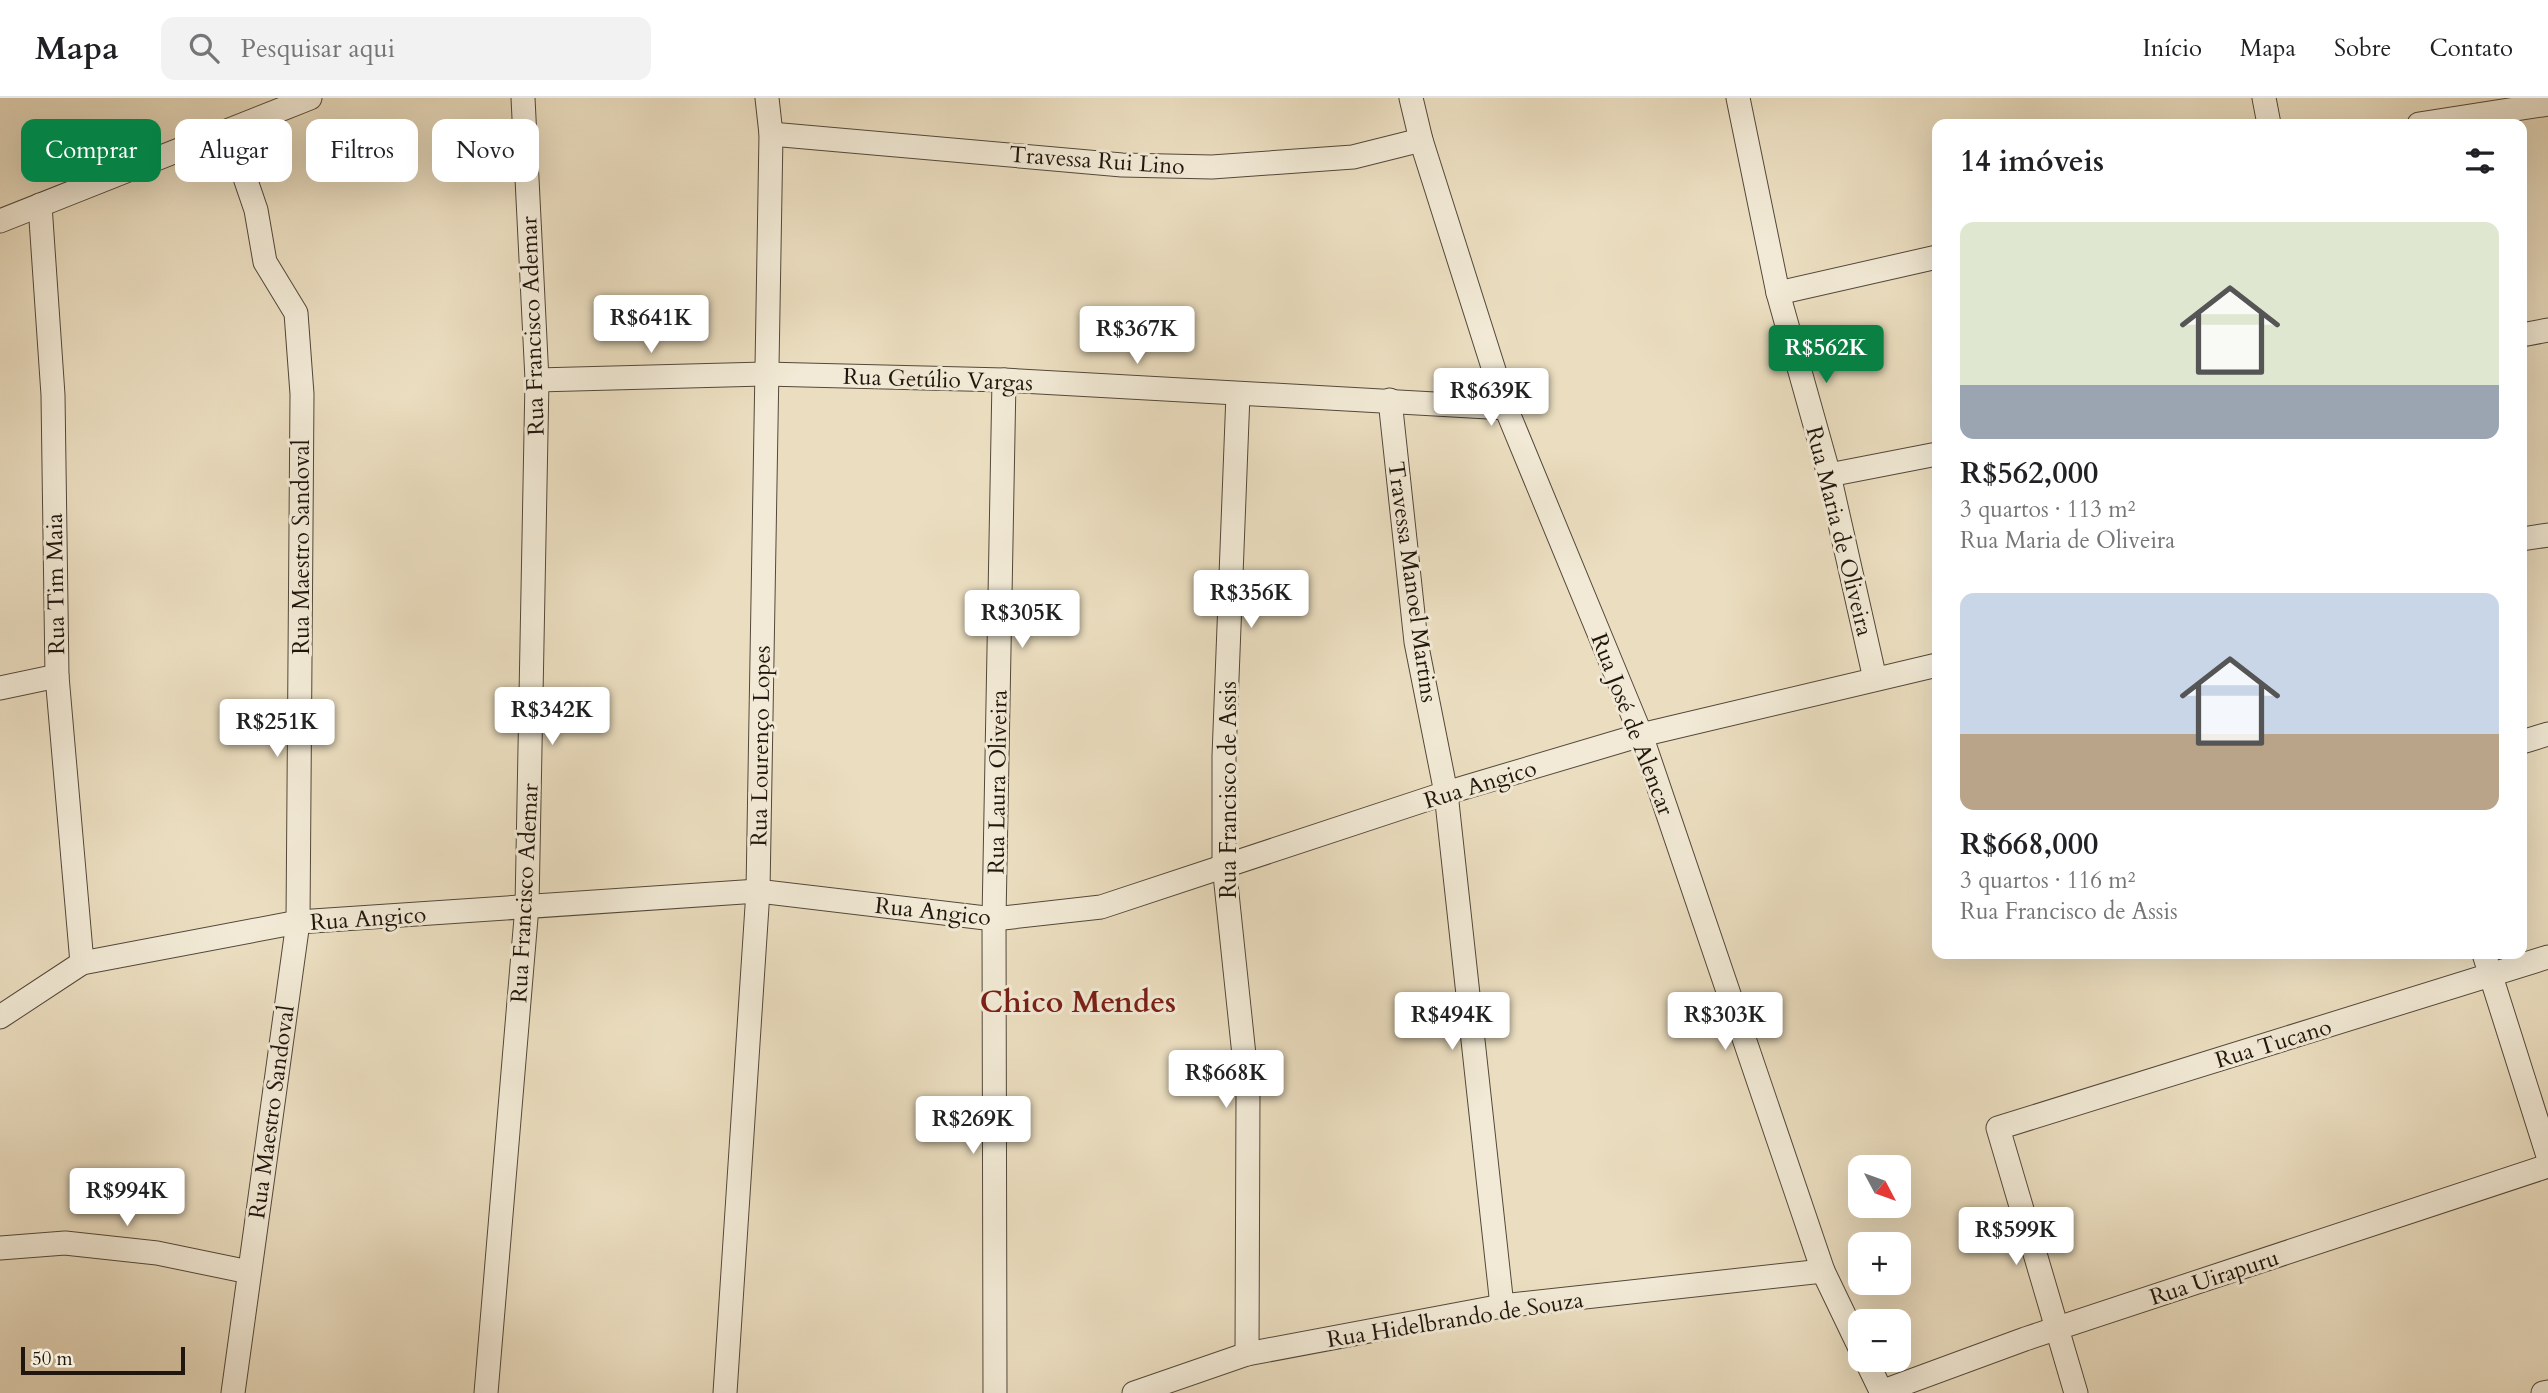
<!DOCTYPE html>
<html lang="pt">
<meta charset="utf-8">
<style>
:root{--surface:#fff;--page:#f2f2f2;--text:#202124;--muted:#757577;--line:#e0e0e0;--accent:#0b8043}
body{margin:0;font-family:Cardo,serif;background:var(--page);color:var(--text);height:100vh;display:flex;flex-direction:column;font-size:26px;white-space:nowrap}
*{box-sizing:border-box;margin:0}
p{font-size:23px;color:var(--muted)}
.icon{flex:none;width:38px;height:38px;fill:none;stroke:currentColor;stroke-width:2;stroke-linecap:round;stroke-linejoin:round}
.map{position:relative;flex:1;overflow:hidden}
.side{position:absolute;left:1932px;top:21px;width:595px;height:840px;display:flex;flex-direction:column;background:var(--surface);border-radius:14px;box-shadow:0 7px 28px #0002}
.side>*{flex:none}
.top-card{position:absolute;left:21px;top:21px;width:665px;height:63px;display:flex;gap:14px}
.needle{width:46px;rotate:131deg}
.buttons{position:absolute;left:1848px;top:1057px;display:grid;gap:14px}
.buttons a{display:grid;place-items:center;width:63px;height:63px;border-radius:14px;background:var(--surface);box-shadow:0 7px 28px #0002;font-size:35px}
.scale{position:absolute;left:21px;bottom:18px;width:164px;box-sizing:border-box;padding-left:7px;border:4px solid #20160d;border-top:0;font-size:19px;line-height:24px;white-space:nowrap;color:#20160d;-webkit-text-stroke:5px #f2ead6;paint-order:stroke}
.price{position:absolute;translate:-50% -60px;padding:0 16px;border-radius:7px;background:#fff;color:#222;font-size:23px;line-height:46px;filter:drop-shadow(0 2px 4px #0008)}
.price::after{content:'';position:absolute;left:50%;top:42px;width:21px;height:16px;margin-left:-10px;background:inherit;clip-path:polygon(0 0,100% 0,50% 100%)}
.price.on{background:var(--accent);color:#fff}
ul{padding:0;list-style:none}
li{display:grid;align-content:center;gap:14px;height:371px;padding:0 28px}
li span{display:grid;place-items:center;height:217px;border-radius:14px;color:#555}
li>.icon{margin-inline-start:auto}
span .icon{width:126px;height:126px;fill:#fffc;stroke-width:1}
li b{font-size:30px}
h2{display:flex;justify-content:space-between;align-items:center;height:84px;padding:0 28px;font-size:30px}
.tag{padding:0 24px;border-radius:14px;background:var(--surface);box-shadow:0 7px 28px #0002;font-size:24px;line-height:63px}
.tag.on{background:var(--accent);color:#fff}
header{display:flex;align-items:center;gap:42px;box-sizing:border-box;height:98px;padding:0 35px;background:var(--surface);border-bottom:2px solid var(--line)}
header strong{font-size:33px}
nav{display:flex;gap:38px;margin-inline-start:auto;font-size:24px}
.search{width:490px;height:63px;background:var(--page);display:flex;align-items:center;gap:18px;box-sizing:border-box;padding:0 24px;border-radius:14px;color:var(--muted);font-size:26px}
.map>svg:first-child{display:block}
</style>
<header>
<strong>Mapa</strong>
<div class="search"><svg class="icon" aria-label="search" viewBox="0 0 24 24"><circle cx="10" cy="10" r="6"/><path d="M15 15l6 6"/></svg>Pesquisar aqui</div>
<nav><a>Início</a><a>Mapa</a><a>Sobre</a><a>Contato</a></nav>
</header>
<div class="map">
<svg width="2548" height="1295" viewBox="0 0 2548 1295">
<rect width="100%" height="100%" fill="#ebdec0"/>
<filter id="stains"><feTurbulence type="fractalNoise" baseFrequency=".00286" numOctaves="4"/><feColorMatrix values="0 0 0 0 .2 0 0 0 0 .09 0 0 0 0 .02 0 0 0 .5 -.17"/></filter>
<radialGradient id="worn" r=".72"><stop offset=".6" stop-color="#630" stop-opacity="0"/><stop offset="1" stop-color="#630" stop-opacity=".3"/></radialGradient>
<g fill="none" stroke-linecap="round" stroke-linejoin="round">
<defs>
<g id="minor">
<path d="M1411 0 1421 42 1506 310 1641 637 1823 1173 1860 1250"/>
<path d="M1738 0 1778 195 1829 377 1875 581"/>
<path d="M2264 0 2269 26"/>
<path d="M2419 26 2548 6"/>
<path d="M229 33 256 112 265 164 296 215 302 296 298 824 233 1295"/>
<path d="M771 36 1122 67 1212 69 1353 59 1421 42"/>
<path d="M40 107 53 297 57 578 82 865"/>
<path d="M0 123 310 0"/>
<path d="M1778 195 1937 159"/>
<path d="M2522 237 2548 232"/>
<path d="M537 282 765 276 1004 282 1506 310"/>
<path d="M1238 296 1224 658V767L1248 995 1247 1256"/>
<path d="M1390 302 1416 544 1446 695 1502 1208"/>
<path d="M1829 377 1937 356"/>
<path d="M2522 441 2548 437"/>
<path d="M0 590 57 578"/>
<path d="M2522 644 2548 636"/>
<path d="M2484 856 2548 1058"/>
<path d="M0 919 82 865 298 824 758 793 994 821 1101 809 1446 695 1641 637 1937 567"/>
<path d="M0 1150 65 1145 157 1155 249 1174"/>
<path d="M1866 1262 1882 1295"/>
<path d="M1881 1294 2025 1241 2548 1068"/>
<path d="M486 1295 527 808 537 282 523 0"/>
<path d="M725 1295 758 793 771 36 767 0"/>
<path d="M995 1295 994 821 1004 282"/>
<path d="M1134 1295 1247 1256 1502 1208 1823 1173"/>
<path d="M2076 1295 1998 1030 2548 859"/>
<path d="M2543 1295 2548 1294"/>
</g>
</defs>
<use href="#minor" stroke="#53483a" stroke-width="25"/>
<use href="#minor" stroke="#f2ead6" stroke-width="23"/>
</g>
<g text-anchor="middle" stroke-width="6" stroke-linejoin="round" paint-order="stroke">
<g font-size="23" fill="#20160d" stroke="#f2ead6">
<text transform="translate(1097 62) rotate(4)" y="8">Travessa Rui Lino</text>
<text transform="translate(532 228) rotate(-92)" y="8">Rua Francisco Ademar</text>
<text transform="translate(938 281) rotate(2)" y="8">Rua Getúlio Vargas</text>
<text transform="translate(1840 433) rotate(76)" y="8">Rua Maria de Oliveira</text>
<text transform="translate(301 449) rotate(-90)" y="8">Rua Maestro Sandoval</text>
<text transform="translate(1413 484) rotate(82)" y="8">Travessa Manoel Martins</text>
<text transform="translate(55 486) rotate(-91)" y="8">Rua Tim Maia</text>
<text transform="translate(1633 626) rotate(69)" y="8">Rua José de Alencar</text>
<text transform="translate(760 648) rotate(-89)" y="8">Rua Lourenço Lopes</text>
<text transform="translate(997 684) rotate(-89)" y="8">Rua Laura Oliveira</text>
<text transform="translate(1480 686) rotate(-17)" y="8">Rua Angico</text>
<text transform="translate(1228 692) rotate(-90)" y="8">Rua Francisco de Assis</text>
<text transform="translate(524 795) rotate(-87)" y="8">Rua Francisco Ademar</text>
<text transform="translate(933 813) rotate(6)" y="8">Rua Angico</text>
<text transform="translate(368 820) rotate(-4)" y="8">Rua Angico</text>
<text transform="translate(2273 945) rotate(-17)" y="8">Rua Tucano</text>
<text transform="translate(271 1014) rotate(-82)" y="8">Rua Maestro Sandoval</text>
<text transform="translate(2214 1179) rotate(-18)" y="8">Rua Uirapuru</text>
<text transform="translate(1455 1221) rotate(-9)" y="8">Rua Hidelbrando de Souza</text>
</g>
<g font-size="30" font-weight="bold" fill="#7a1f14" stroke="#f2ead6">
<text x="1078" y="914">Chico Mendes</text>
</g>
</g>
<rect width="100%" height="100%" filter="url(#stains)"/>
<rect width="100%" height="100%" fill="url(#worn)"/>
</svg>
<div class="buttons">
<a><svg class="needle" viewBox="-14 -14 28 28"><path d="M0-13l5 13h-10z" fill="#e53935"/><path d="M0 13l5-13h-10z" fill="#757577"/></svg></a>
<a>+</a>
<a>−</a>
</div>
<div class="scale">50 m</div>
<b class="price" style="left:651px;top:257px">R$641K</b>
<b class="price" style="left:1137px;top:268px">R$367K</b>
<b class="price on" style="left:1826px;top:287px">R$562K</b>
<b class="price" style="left:1491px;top:330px">R$639K</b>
<b class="price" style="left:1251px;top:532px">R$356K</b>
<b class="price" style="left:1022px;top:552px">R$305K</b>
<b class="price" style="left:552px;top:649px">R$342K</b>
<b class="price" style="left:277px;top:661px">R$251K</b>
<b class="price" style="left:1452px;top:954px">R$494K</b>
<b class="price" style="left:1725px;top:954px">R$303K</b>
<b class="price" style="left:1226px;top:1012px">R$668K</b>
<b class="price" style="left:973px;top:1058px">R$269K</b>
<b class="price" style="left:127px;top:1130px">R$994K</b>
<b class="price" style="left:2016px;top:1169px">R$599K</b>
<div class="top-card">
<a class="tag on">Comprar</a>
<a class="tag">Alugar</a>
<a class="tag">Filtros</a>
<a class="tag">Novo</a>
</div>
<section class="side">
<h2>14 imóveis<svg class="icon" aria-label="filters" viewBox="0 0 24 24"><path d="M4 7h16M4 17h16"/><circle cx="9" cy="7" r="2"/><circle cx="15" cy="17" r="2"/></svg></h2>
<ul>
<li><span style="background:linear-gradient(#dfe7d0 75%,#9aa5b1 0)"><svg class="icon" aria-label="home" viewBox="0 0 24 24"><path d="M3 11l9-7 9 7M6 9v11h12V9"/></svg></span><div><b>R$562,000</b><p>3 quartos · 113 m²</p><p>Rua Maria de Oliveira</p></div></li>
<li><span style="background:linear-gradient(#c9d6e8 65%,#b9a48a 0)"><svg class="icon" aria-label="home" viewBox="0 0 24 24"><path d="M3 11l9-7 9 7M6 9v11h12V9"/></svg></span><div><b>R$668,000</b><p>3 quartos · 116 m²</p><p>Rua Francisco de Assis</p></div></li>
</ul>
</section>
</div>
